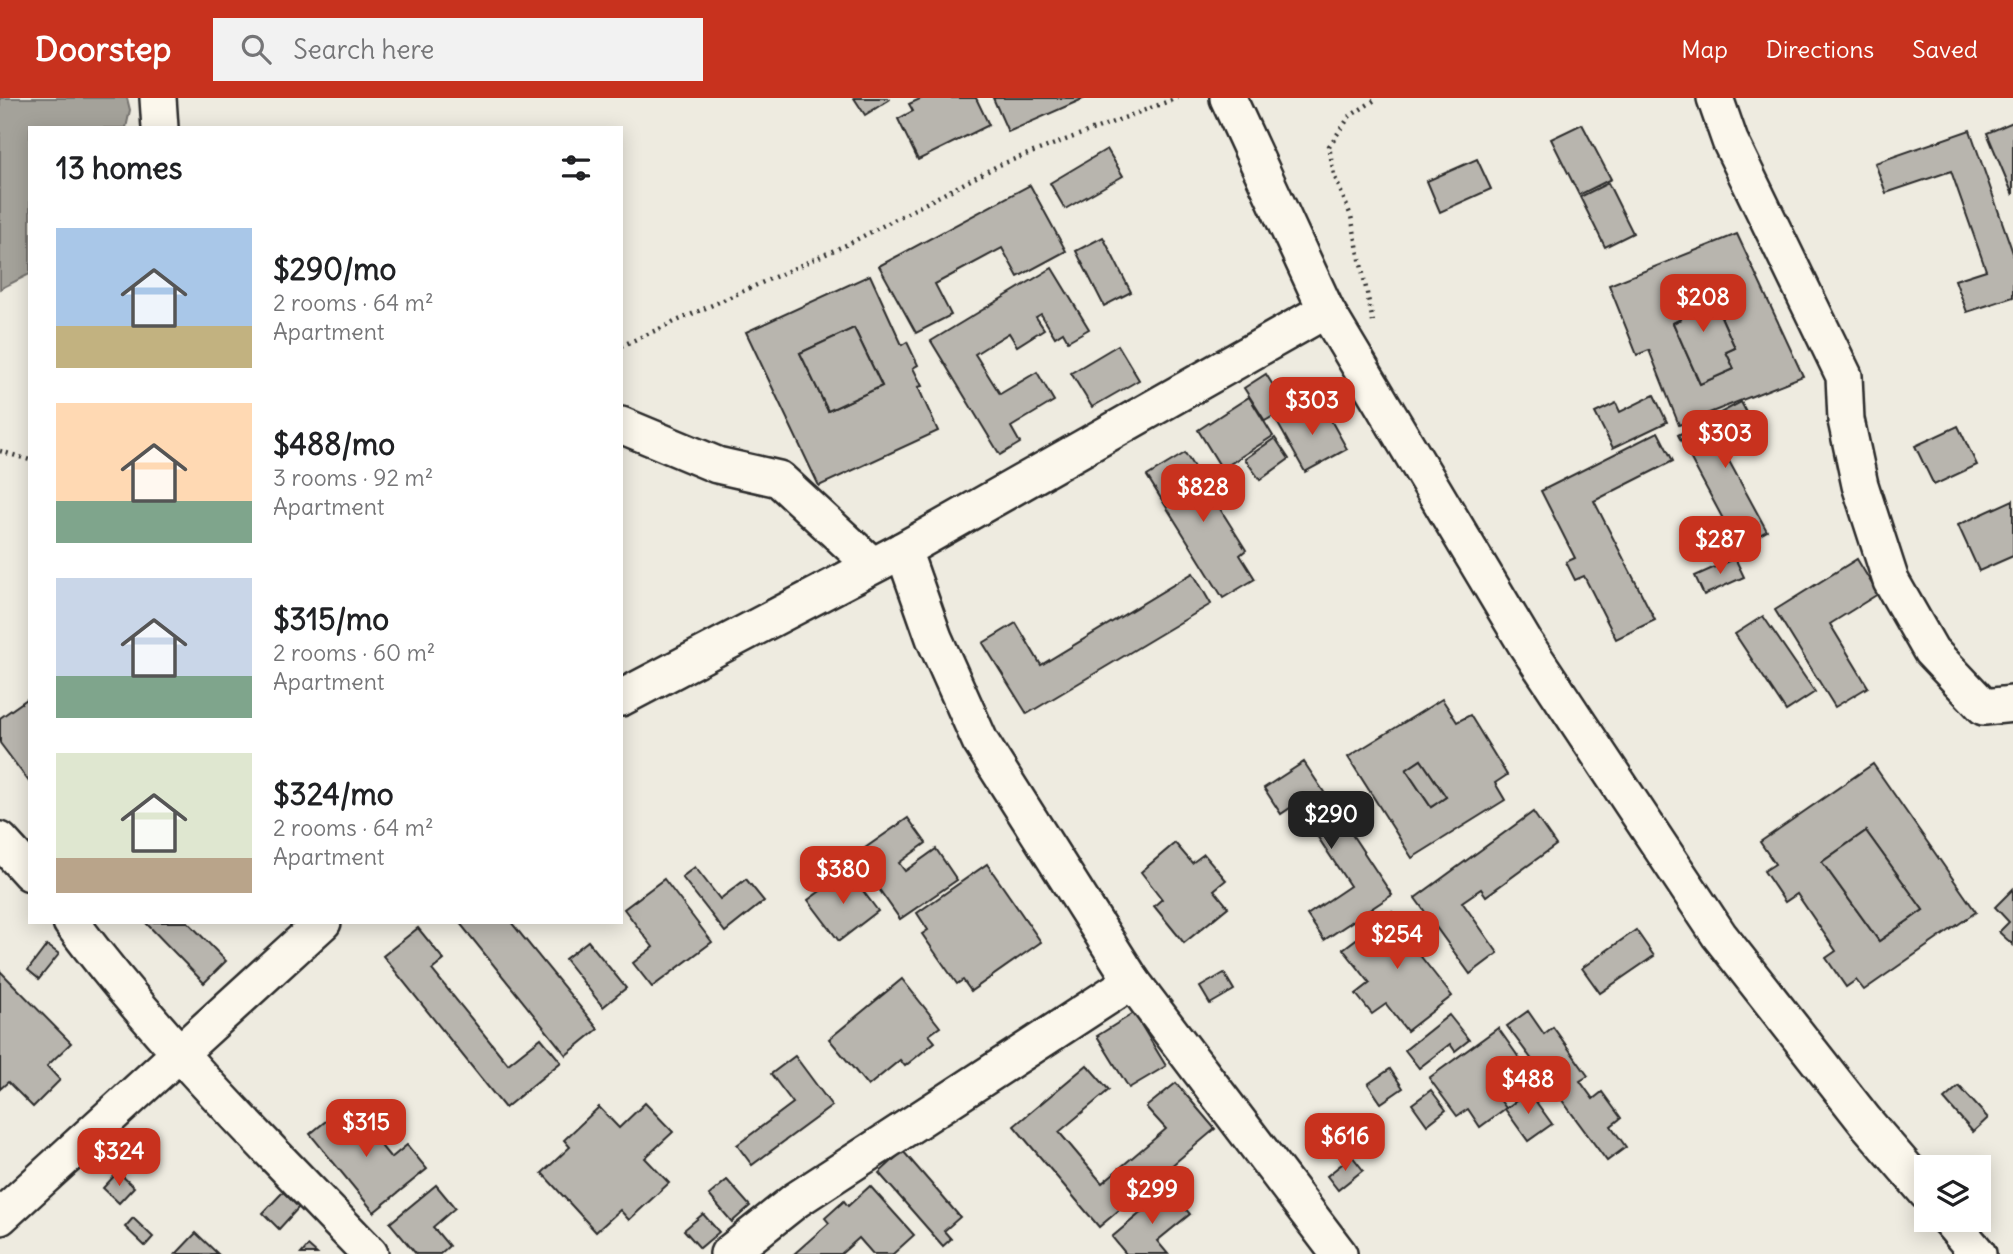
<!DOCTYPE html>
<meta charset="utf-8">
<style>
:root{--surface:#fff;--page:#f2f2f2;--text:#202124;--muted:#757577;--accent:#c8321e}
body{margin:0;font-family:Delius,sans-serif;background:var(--page);color:var(--text);height:100vh;display:flex;flex-direction:column;font-size:26px;white-space:nowrap}
*{box-sizing:border-box;margin:0}
p{font-size:23px;color:var(--muted)}
.icon{flex:none;width:38px;height:38px;fill:none;stroke:currentColor;stroke-width:2;stroke-linecap:round;stroke-linejoin:round}
.map{position:relative;flex:1;overflow:hidden}
.side{position:absolute;left:28px;top:28px;width:595px;height:798px;display:flex;flex-direction:column;background:var(--surface);border-radius:0px;box-shadow:0 4px 18px #0003}
.side>*{flex:none}
.tools{position:absolute;left:1914px;top:1057px;display:grid;gap:14px}
.tools a{display:grid;place-items:center;width:77px;height:77px;border-radius:0px;background:var(--surface);box-shadow:0 4px 18px #0003;font-size:35px}
.price{position:absolute;translate:-50% -60px;padding:0 16px;border-radius:14px;background:var(--accent);color:#fff;font-size:23px;line-height:46px;filter:drop-shadow(0 2px 4px #0008)}
.price::after{content:'';position:absolute;left:50%;top:42px;width:21px;height:16px;margin-left:-10px;background:inherit;clip-path:polygon(0 0,100% 0,50% 100%)}
.price.on{background:#222;color:#fff}
ul{padding:0;list-style:none}
li{display:flex;align-items:center;gap:21px;height:175px;padding:0 28px}
li span{display:grid;place-items:center;flex:none;width:196px;height:140px;border-radius:0px;color:#555}
li>.icon{margin-inline-start:auto}
span .icon{width:84px;height:84px;fill:#fffc;stroke-width:1}
li b{font-size:30px}
h2{display:flex;justify-content:space-between;align-items:center;height:84px;padding:0 28px;font-size:30px}
header{display:flex;align-items:center;gap:42px;box-sizing:border-box;height:98px;padding:0 35px;background:var(--accent);color:#fff}
header strong{font-size:33px}
nav{display:flex;gap:38px;margin-inline-start:auto;font-size:24px}
.search{width:490px;height:63px;background:var(--page);display:flex;align-items:center;gap:18px;box-sizing:border-box;padding:0 24px;border-radius:0px;color:var(--muted);font-size:26px}
.map>svg:first-child{display:block}
</style>
<header>
<strong>Doorstep</strong>
<div class="search"><svg class="icon" aria-label="search" viewBox="0 0 24 24"><circle cx="10" cy="10" r="6"/><path d="M15 15l6 6"/></svg>Search here</div>
<nav><a>Map</a><a>Directions</a><a>Saved</a></nav>
</header>
<div class="map">
<svg width="2013" height="1156" viewBox="0 0 2013 1156">
<rect width="100%" height="100%" fill="#eeebe0"/>
<filter id="ink" filterUnits="userSpaceOnUse"><feTurbulence type="fractalNoise" baseFrequency=".0143" numOctaves="2"/><feDisplacementMap in="SourceGraphic" scale="14" xChannelSelector="R" yChannelSelector="G"/><feConvolveMatrix kernelMatrix="1 2 1 2 8 2 1 2 1" color-interpolation-filters="sRGB"/></filter>
<g filter="url(#ink)">
<path fill="#a4a29a" stroke="#74726e" stroke-width="2" d="M0 0H127L130 12 126 30H30V176L0 191Z"/>
<g fill="#b8b5ae" stroke="#2b2b2b" stroke-width="2" fill-rule="evenodd">
<path d="M854 0H888L889 2 865 17Z"/>
<path d="M922 0H976L989 27 918 62 898 21 913 13 909 6Z"/>
<path d="M993 0H1085L1008 34Z"/>
<path d="M2013 24V97L1987 35Z"/>
<path d="M1582 26 1611 81 1579 97 1551 41Z"/>
<path d="M1970 32 2013 155V199L1967 214 1955 182 1986 172 1951 73 1886 95 1875 65Z"/>
<path d="M1107 51 1123 78 1065 111 1050 85Z"/>
<path d="M1477 61 1491 91 1440 114 1427 83Z"/>
<path d="M1608 85 1633 135 1605 149 1580 99Z"/>
<path d="M1030 87 1066 153 1018 179 1002 150 935 186 951 217 916 235 879 168Z"/>
<path d="M1737 136 1803 278 1679 327 1649 252 1637 257 1609 187ZM1706 185 1735 250 1726 254 1734 271 1700 286 1673 225 1681 221 1672 200Z"/>
<path d="M1103 139 1131 194 1104 208 1076 153Z"/>
<path d="M1052 170 1089 231 1068 243 1063 234 1055 239 1041 216 1036 219 1044 231 1017 248 1009 235 975 256 1000 296 1037 274 1054 303 1011 329 1020 345 1000 357 931 243Z"/>
<path d="M870 177 902 247 907 244 918 267 913 270 922 288 918 289 938 333 819 388 746 234ZM854 230 882 288 828 313 800 255Z"/>
<path d="M1706 185 1735 250 1726 254 1734 271 1700 286 1673 225 1681 221 1672 200Z"/>
<path d="M854 230 882 288 828 313 800 255Z"/>
<path d="M1118 247 1139 282 1092 309 1071 275Z"/>
<path d="M1266 276 1287 310 1265 323 1244 290Z"/>
<path d="M1654 297 1667 324 1613 350 1595 315 1616 305 1620 314Z"/>
<path d="M1249 299 1273 338 1222 371 1198 332Z"/>
<path d="M1741 304 1757 334 1723 352 1767 433 1738 449 1678 337Z"/>
<path d="M1308 307 1313 314 1323 308 1347 351 1305 374 1277 324Z"/>
<path d="M1958 328 1977 367 1934 387 1915 348Z"/>
<path d="M1658 334 1673 363 1594 403 1655 522 1616 541 1584 478 1575 482 1566 464 1575 460 1541 393Z"/>
<path d="M1275 340 1289 361 1260 382 1245 361Z"/>
<path d="M1185 355 1246 452 1240 457 1255 481 1223 500 1147 378Z"/>
<path d="M2013 402V458L1979 473 1958 427Z"/>
<path d="M1735 460 1744 479 1704 497 1695 478Z"/>
<path d="M1857 461 1878 496 1830 526 1868 589 1835 609 1775 512Z"/>
<path d="M1193 475 1211 506 1027 616 983 545 1016 525 1041 567Z"/>
<path d="M1763 518 1815 594 1786 613 1735 536Z"/>
<path d="M30 599V685L0 645V620Z"/>
<path d="M1442 601 1457 624 1470 617 1507 677 1495 685 1505 702 1412 760 1348 659ZM1421 662 1446 699 1431 709 1406 672Z"/>
<path d="M1421 662 1446 699 1431 709 1406 672Z"/>
<path d="M1304 664 1392 797 1324 842 1307 817 1350 788 1296 706 1281 716 1264 690Z"/>
<path d="M1873 666 1976 814 1864 892 1856 882 1846 889 1826 860 1836 853 1797 796 1785 804 1764 773 1775 766 1760 744ZM1866 733 1923 812 1879 843 1822 764Z"/>
<path d="M1533 714 1556 747 1486 798 1481 791 1462 804 1498 855 1470 876 1415 800Z"/>
<path d="M908 720 926 745 899 765 905 773 936 751 957 782 900 821 855 757Z"/>
<path d="M1866 733 1923 812 1879 843 1822 764Z"/>
<path d="M1175 745 1192 765 1204 756 1226 782 1214 792 1228 809 1184 845 1154 808 1162 801 1141 774Z"/>
<path d="M987 766 1041 844 971 893 963 882 957 886 922 836 928 832 917 815Z"/>
<path d="M695 769 720 801 746 781 764 803 725 834 682 779Z"/>
<path d="M848 773 878 813 839 843 808 802Z"/>
<path d="M664 781 712 844 652 889 633 865 653 849 624 811Z"/>
<path d="M2013 791V847L1999 834 2009 824 1995 809Z"/>
<path d="M1392 814 1404 829 1416 821 1433 842 1418 855 1452 898 1407 933 1386 906 1372 916 1356 896 1370 885 1343 851Z"/>
<path d="M145 824H188L226 863 204 885Z"/>
<path d="M459 824H511L598 931 566 957Z"/>
<path d="M418 830 444 862 432 872 508 966 541 940 561 964 505 1010 383 858Z"/>
<path d="M1636 832 1654 858 1600 895 1582 870Z"/>
<path d="M588 843 626 890 603 909 565 861Z"/>
<path d="M47 847 59 856 39 881 28 872Z"/>
<path d="M0 873 71 945 47 968 60 982 33 1009 8 984 0 991Z"/>
<path d="M1224 875 1234 892 1210 906 1200 889Z"/>
<path d="M902 881 940 929 929 937 935 944 905 968 900 962 868 988 829 941Z"/>
<path d="M1528 913 1544 936 1553 929 1588 978 1580 983 1593 1001 1602 994 1621 1020 1611 1028 1626 1049 1607 1063 1507 928Z"/>
<path d="M1134 915 1166 968 1129 990 1097 938Z"/>
<path d="M1449 917 1469 942 1455 953 1450 946 1419 970 1405 952Z"/>
<path d="M1498 930 1527 971 1494 994 1506 1010 1480 1029 1468 1011 1457 1018 1429 980Z"/>
<path d="M795 958 832 1008 752 1067 737 1047 793 1005 771 976Z"/>
<path d="M1087 967 1109 992 1059 1034 1102 1085 1166 1031 1146 1009 1176 985 1215 1031 1099 1129 1014 1028Z"/>
<path d="M1390 971 1403 990 1381 1005 1368 986Z"/>
<path d="M1959 988 1988 1020 1973 1034 1944 1001Z"/>
<path d="M1431 992 1446 1012 1427 1027 1412 1006Z"/>
<path d="M1529 994 1552 1026 1528 1043 1505 1011Z"/>
<path d="M645 1005 673 1034 645 1060 669 1085 629 1122 620 1112 596 1134 542 1075 570 1049 564 1042 599 1009 619 1030Z"/>
<path d="M347 1006 391 1060 407 1047 427 1071 374 1114 310 1036Z"/>
<path d="M903 1053 960 1119 944 1133 951 1141 943 1148 879 1075Z"/>
<path d="M1352 1058 1363 1072 1338 1092 1327 1078Z"/>
<path d="M118 1074 134 1089 119 1105 103 1090Z"/>
<path d="M727 1082 750 1108 732 1124 709 1097Z"/>
<path d="M436 1087 455 1110 433 1129 449 1148 440 1156H416L390 1125Z"/>
<path d="M870 1088 914 1137 893 1156H873L859 1140 841 1156H794L829 1125 825 1120 844 1103 848 1108Z"/>
<path d="M1169 1091 1190 1116 1157 1143 1168 1156H1126L1112 1139Z"/>
<path d="M283 1094 299 1109 279 1131 263 1115Z"/>
<path d="M703 1116 719 1134 700 1150 684 1132Z"/>
<path d="M133 1120 153 1139 145 1148 125 1129Z"/>
<path d="M196 1135 218 1156H176Z"/>
<path d="M308 1148 317 1156H301Z"/>
</g>
<g fill="none" stroke-linecap="round" stroke-linejoin="round">
<defs>
<g id="street">
<path d="M158 0 160 30"/>
<path d="M1228 0 1326 212 1525 545 1719 837 1865 1023 1927 1095"/>
<path d="M1715 0 1730 43 1844 278 1846 322 1860 387 1891 483 1931 553 1984 609 2013 606"/>
<path d="M1326 212 903 452 934 540 980 643 1132 883 1339 1156"/>
<path d="M621 327 717 367 779 381 872 467"/>
<path d="M621 600 903 452"/>
<path d="M0 742 30 775"/>
<path d="M71 824C161 944 266 1048 370 1156"/>
<path d="M0 1119 323 824"/>
<path d="M1949 1122 1978 1156"/>
<path d="M728 1156 796 1102 1132 883"/>
</g>
</defs>
<use href="#street" stroke="#2b2b2b" stroke-width="40"/>
<g stroke="#2b2b2b" stroke-width="4.5" stroke-dasharray="2 5" stroke-linecap="butt">
<path d="M1373 224 1351 118 1334 77 1329 48 1350 18 1378 0"/>
<path d="M621 248 848 146 999 67 1177 0"/>
<path d="M0 353 30 362"/>
</g>
<use href="#street" stroke="#fbf7ec" stroke-width="35"/>
</g>
</g>
</svg>
<div class="tools">
<a><svg class="icon" aria-label="layers" viewBox="0 0 24 24"><path d="M12 4l9 5-9 5-9-5zM3 14l9 5 9-5"/></svg></a>
</div>
<b class="price" style="left:1703px;top:236px">$208</b>
<b class="price" style="left:1312px;top:339px">$303</b>
<b class="price" style="left:1725px;top:372px">$303</b>
<b class="price" style="left:1203px;top:426px">$828</b>
<b class="price" style="left:1720px;top:478px">$287</b>
<b class="price on" style="left:1331px;top:753px">$290</b>
<b class="price" style="left:843px;top:808px">$380</b>
<b class="price" style="left:1397px;top:873px">$254</b>
<b class="price" style="left:1528px;top:1018px">$488</b>
<b class="price" style="left:366px;top:1061px">$315</b>
<b class="price" style="left:1345px;top:1075px">$616</b>
<b class="price" style="left:119px;top:1090px">$324</b>
<b class="price" style="left:1152px;top:1128px">$299</b>
<section class="side">
<h2>13 homes<svg class="icon" aria-label="filters" viewBox="0 0 24 24"><path d="M4 7h16M4 17h16"/><circle cx="9" cy="7" r="2"/><circle cx="15" cy="17" r="2"/></svg></h2>
<ul>
<li><span style="background:linear-gradient(#a9c7e8 70%,#c2b280 0)"><svg class="icon" aria-label="home" viewBox="0 0 24 24"><path d="M3 11l9-7 9 7M6 9v11h12V9"/></svg></span><div><b>$290/mo</b><p>2 rooms · 64 m²</p><p>Apartment</p></div></li>
<li><span style="background:linear-gradient(#ffd9b3 70%,#7fa58c 0)"><svg class="icon" aria-label="home" viewBox="0 0 24 24"><path d="M3 11l9-7 9 7M6 9v11h12V9"/></svg></span><div><b>$488/mo</b><p>3 rooms · 92 m²</p><p>Apartment</p></div></li>
<li><span style="background:linear-gradient(#c9d6e8 70%,#7fa58c 0)"><svg class="icon" aria-label="home" viewBox="0 0 24 24"><path d="M3 11l9-7 9 7M6 9v11h12V9"/></svg></span><div><b>$315/mo</b><p>2 rooms · 60 m²</p><p>Apartment</p></div></li>
<li><span style="background:linear-gradient(#dfe7d0 75%,#b9a48a 0)"><svg class="icon" aria-label="home" viewBox="0 0 24 24"><path d="M3 11l9-7 9 7M6 9v11h12V9"/></svg></span><div><b>$324/mo</b><p>2 rooms · 64 m²</p><p>Apartment</p></div></li>
</ul>
</section>
</div>
